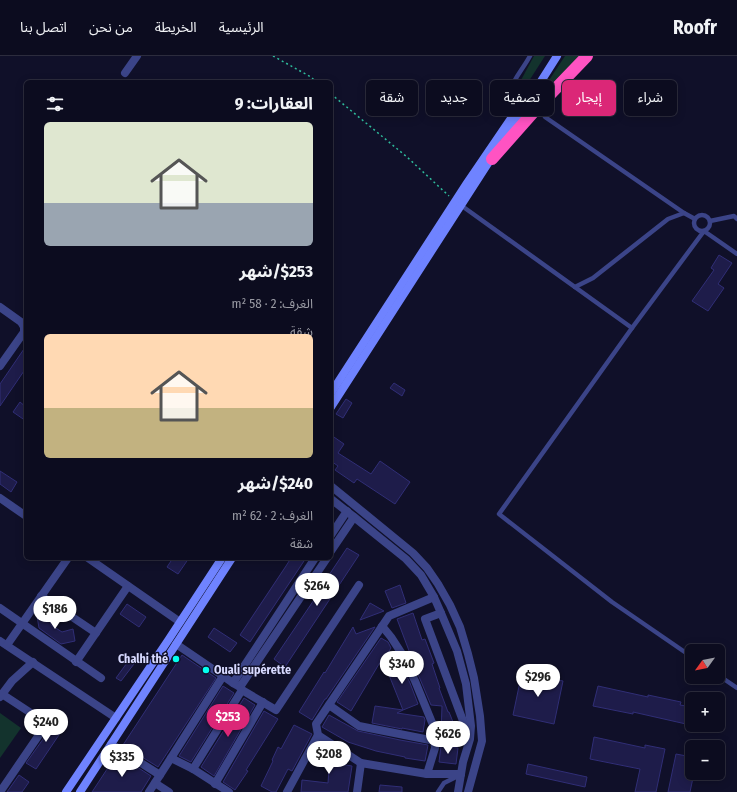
<!DOCTYPE html>
<html lang="ar">
<meta charset="utf-8">
<style>
:root{--surface:#0c0c1f;--page:#1a1a2c;--text:#f1f3f6;--muted:#9a9ba4;--line:#2c2c3d;--accent:#db2777}
body{margin:0;font-family:"Fira Sans Condensed","Noto Sans Arabic",sans-serif;background:var(--page);color:var(--text);direction:rtl;height:100vh;display:flex;flex-direction:column;font-size:15px;white-space:nowrap}
*{box-sizing:border-box;margin:0}
p{font-size:13px;color:var(--muted)}
.icon{flex:none;width:22px;height:22px;fill:none;stroke:currentColor;stroke-width:2;stroke-linecap:round;stroke-linejoin:round}
.map{position:relative;flex:1;overflow:hidden;direction:ltr}
.drawer{position:absolute;left:24px;top:24px;width:309px;height:480px;display:flex;flex-direction:column;background:var(--surface);border-radius:6px;box-shadow:0 2px 10px #0003,0 0 0 1px var(--line);direction:rtl}
.drawer>*{flex:none}
.guide{position:absolute;left:345px;top:24px;width:332px;height:36px;direction:rtl;display:flex;gap:8px}
.needle{width:26px;rotate:237deg}
.tools{position:absolute;left:685px;top:588px;display:grid;gap:8px}
.tools a{display:grid;place-items:center;width:40px;height:40px;border-radius:6px;background:var(--surface);box-shadow:0 2px 10px #0003,0 0 0 1px var(--line);font-size:20px}
.price{position:absolute;translate:-50% -34px;padding:0 9px;border-radius:14px;background:#fff;color:#222;font-size:13px;line-height:26px;filter:drop-shadow(0 1px 2px #0008)}
.price::after{content:'';position:absolute;left:50%;top:24px;width:12px;height:9px;margin-left:-6px;background:inherit;clip-path:polygon(0 0,100% 0,50% 100%)}
.price.on{background:var(--accent);color:#fff}
ul{padding:0;list-style:none}
li{display:grid;align-content:center;gap:8px;height:212px;padding:0 20px}
li span{display:grid;place-items:center;height:124px;border-radius:6px;color:#555}
li>.icon{margin-inline-start:auto}
span .icon{width:72px;height:72px;fill:#fffc;stroke-width:1}
li b{font-size:17px}
h2{display:flex;justify-content:space-between;align-items:center;height:48px;padding:0 20px;font-size:17px}
.chip{padding:0 14px;border-radius:6px;background:var(--surface);box-shadow:0 2px 10px #0003,0 0 0 1px var(--line);font-size:14px;line-height:36px}
.chip.on{background:var(--accent);color:#fff}
header{display:flex;align-items:center;gap:24px;box-sizing:border-box;height:56px;padding:0 20px;background:var(--surface);border-bottom:1px solid var(--line)}
header strong{font-size:19px}
nav{display:flex;gap:22px;margin-inline-start:auto;font-size:14px}
.map>svg:first-child{display:block}
</style>
<header>
<strong>Roofr</strong>
<nav><a>الرئيسية</a><a>الخريطة</a><a>من نحن</a><a>اتصل بنا</a></nav>
</header>
<div class="map">
<svg width="737" height="736" viewBox="0 0 737 736">
<rect width="100%" height="100%" fill="#101029"/>
<g fill="#13332d">
<path d="M534 0H545L518 42 517 44 514 45 512 43 514 37Z"/>
<path d="M565 0H580L538 41Z"/>
<path d="M0 657 21 672 0 702Z"/>
</g>
<g fill="#1e1c4a" stroke="#302e76">
<path d="M719 199 732 207 718 228 724 232 708 255 692 245 714 214 711 212Z"/>
<path d="M26 290V312L0 350V328Z"/>
<path d="M394 327 405 334 402 340 390 332Z"/>
<path d="M346 343 352 347 343 362 336 358Z"/>
<path d="M20 346 26 351V365L13 356Z"/>
<path d="M331 379 344 388 338 397 371 418 380 405 410 426 395 448 357 423 354 427 335 414 338 410 331 405Z"/>
<path d="M0 415 17 426 11 436 0 428Z"/>
<path d="M347 492 359 499 285 611 274 603 320 535 319 534Z"/>
<path d="M173 502H189L178 518 167 511Z"/>
<path d="M291 502H306L250 586 240 579 286 510Z"/>
<path d="M400 529 406 547 392 552 385 535Z"/>
<path d="M370 547 384 555 360 564Z"/>
<path d="M127 548 146 561 139 571 120 558Z"/>
<path d="M49 557 51 569 62 576 73 573 75 585 61 588 39 572 37 560Z"/>
<path d="M413 557 422 584 425 583 434 607 432 608 440 632H439L448 656H449L457 676 447 680 441 679 442 650 431 649 420 623 409 599 411 600 397 563Z"/>
<path d="M353 571 356 578 375 571 326 643H325L312 664 299 656 324 616 325 617Z"/>
<path d="M214 572 237 587 230 596 208 581Z"/>
<path d="M381 582 388 586 391 592 383 605 382 603 351 655 337 646Z"/>
<path d="M182 599 216 622 158 711 123 689Z"/>
<path d="M132 600 137 604 121 625 116 622Z"/>
<path d="M399 604 410 627 418 648 403 654 385 609Z"/>
<path d="M522 616 563 625 554 668 513 659Z"/>
<path d="M223 630 234 637 191 706 179 700Z"/>
<path d="M598 630 648 641V639L681 646 680 649 692 651V673L685 671 686 668 633 656V658L593 650Z"/>
<path d="M244 642 255 649 214 720 201 711Z"/>
<path d="M375 650 403 654 397 657 424 661 425 664 423 676 402 672V673L372 667Z"/>
<path d="M264 655 278 663 246 714 248 715 235 734 223 726Z"/>
<path d="M329 659 358 675 400 684 428 689 425 705 405 702V701L376 695 348 686 322 671Z"/>
<path d="M54 662 65 670 36 713 26 707 46 679 47 672Z"/>
<path d="M294 669 312 678 292 715 288 713 276 736H272L261 730 273 705 272 704 278 691 281 693Z"/>
<path d="M594 681 645 692V689L665 693 656 736H635L640 713 590 703Z"/>
<path d="M320 687 332 695 326 706 352 710 348 736H301L302 724 328 727 329 713 311 704Z"/>
<path d="M441 690 458 692 456 708 439 706Z"/>
<path d="M117 698 151 720 141 736H92Z"/>
<path d="M676 698 692 701V717H694L690 736H668Z"/>
<path d="M528 708 587 721 585 731 526 718Z"/>
<path d="M19 719 29 726 22 736H7Z"/>
<path d="M380 729 402 731V736H379Z"/>
</g>
<g fill="none" stroke-linecap="round" stroke-linejoin="round">
<g stroke="#2fbc9c" stroke-width="1.5" stroke-dasharray="2 3" stroke-linecap="butt">
<path d="M273 0 311 21 316 26"/>
<path d="M331 38 407 101 449 140"/>
</g>
<g stroke="#3b4488" stroke-width="4.5">
<path d="M513 58C503 31 518 22 530 0"/>
<path d="M545 61 684 157 695 163"/>
<path d="M462 150 632 272"/>
<circle cx="702" cy="167" r="8"/>
<path d="M710 165 734 160 737 163"/>
<path d="M575 231 593 222 668 163 684 157"/>
<path d="M692 601 612 546 499 458 632 272 704 175 737 198"/>
<path d="M718 619 737 632"/>
<path d="M438 736 444 727 458 720"/>
</g>
<g stroke="#3b4488" stroke-width="8">
<path d="M125 17 137 0"/>
<path d="M0 251 21 266 24 271V276L0 310"/>
<path d="M331 430 413 497 427 512 438 528 450 549 460 571 468 598 474 622 480 660 482 685 468 736"/>
<path d="M0 442 26 460"/>
<path d="M331 443 354 461 406 503 421 519 434 541 441 557 457 595 466 628 471 670 470 683 463 706 458 736"/>
<path d="M331 479 347 455"/>
<path d="M331 495 354 461"/>
<path d="M88 502 180 566"/>
<path d="M41 540 96 577"/>
<path d="M0 552 101 622"/>
<path d="M441 557 425 563 469 681"/>
<path d="M382 570 391 581 402 598 415 625 433 669 435 692 427 718"/>
<path d="M0 585 116 662"/>
<path d="M176 588 223 620 171 702 193 713 229 736"/>
<path d="M7 589 68 502"/>
<path d="M76 606 128 530"/>
<path d="M223 620 233 627 315 502"/>
<path d="M233 627 240 631 327 502"/>
<path d="M240 631 242 634 276 654 359 529"/>
<path d="M0 641 12 625 33 606"/>
<path d="M329 649 359 670 435 685"/>
<path d="M111 688 160 719"/>
<path d="M361 707 318 679 316 668 389 560 434 541"/>
<path d="M193 713 242 634"/>
<path d="M155 727 169 736"/>
<path d="M215 728 263 646"/>
<path d="M0 736 41 676C43 670 42 665 37 661L2 638"/>
<path d="M149 736 171 702"/>
<path d="M287 736 318 679"/>
<path d="M357 736 361 707 427 718H461"/>
</g>
<g stroke="#6f83ff" stroke-width="8">
<path d="M505 82 557 0"/>
<path d="M331 337 467 127 516 55"/>
<path d="M331 351 494 98"/>
<path d="M66 736 169 583 222 502"/>
<path d="M80 736 232 502"/>
</g>
<path stroke="#ff53c2" stroke-width="12" d="M492 103 538 51 587 0"/>
</g>
<g fill="#04ffef" stroke="#101029" stroke-width="1.5">
<circle cx="176" cy="603" r="4"/>
<circle cx="206" cy="614" r="4"/>
</g>
<g text-anchor="middle" stroke-width="3" stroke-linejoin="round" paint-order="stroke">
<g font-size="12" font-weight="bold" fill="#d8daff" stroke="#101029" text-anchor="end">
<text x="168" y="607">Chalhi thé</text>
<text x="214" y="618" text-anchor="start">Ouali supérette</text>
</g>
</g>
</svg>
<div class="tools">
<a><svg class="needle" viewBox="-14 -14 28 28"><path d="M0-13l5 13h-10z" fill="#e53935"/><path d="M0 13l5-13h-10z" fill="#9a9ba4"/></svg></a>
<a>+</a>
<a>−</a>
</div>
<b class="price" style="left:317px;top:551px">$264</b>
<b class="price" style="left:55px;top:574px">$186</b>
<b class="price" style="left:402px;top:629px">$340</b>
<b class="price" style="left:538px;top:642px">$296</b>
<b class="price on" style="left:228px;top:682px">$253</b>
<b class="price" style="left:46px;top:687px">$240</b>
<b class="price" style="left:448px;top:699px">$626</b>
<b class="price" style="left:329px;top:719px">$208</b>
<b class="price" style="left:122px;top:722px">$335</b>
<div class="guide">
<a class="chip">شراء</a>
<a class="chip on">إيجار</a>
<a class="chip">تصفية</a>
<a class="chip">جديد</a>
<a class="chip">شقة</a>
</div>
<section class="drawer">
<h2>العقارات: 9<svg class="icon" aria-label="filters" viewBox="0 0 24 24"><path d="M4 7h16M4 17h16"/><circle cx="9" cy="7" r="2"/><circle cx="15" cy="17" r="2"/></svg></h2>
<ul>
<li><span style="background:linear-gradient(#dfe7d0 65%,#9aa5b1 0)"><svg class="icon" aria-label="home" viewBox="0 0 24 24"><path d="M3 11l9-7 9 7M6 9v11h12V9"/></svg></span><div><b>$253/شهر</b><p>الغرف: 2 · 58 m²</p><p>شقة</p></div></li>
<li><span style="background:linear-gradient(#ffd9b3 60%,#c2b280 0)"><svg class="icon" aria-label="home" viewBox="0 0 24 24"><path d="M3 11l9-7 9 7M6 9v11h12V9"/></svg></span><div><b>$240/شهر</b><p>الغرف: 2 · 62 m²</p><p>شقة</p></div></li>
</ul>
</section>
</div>
